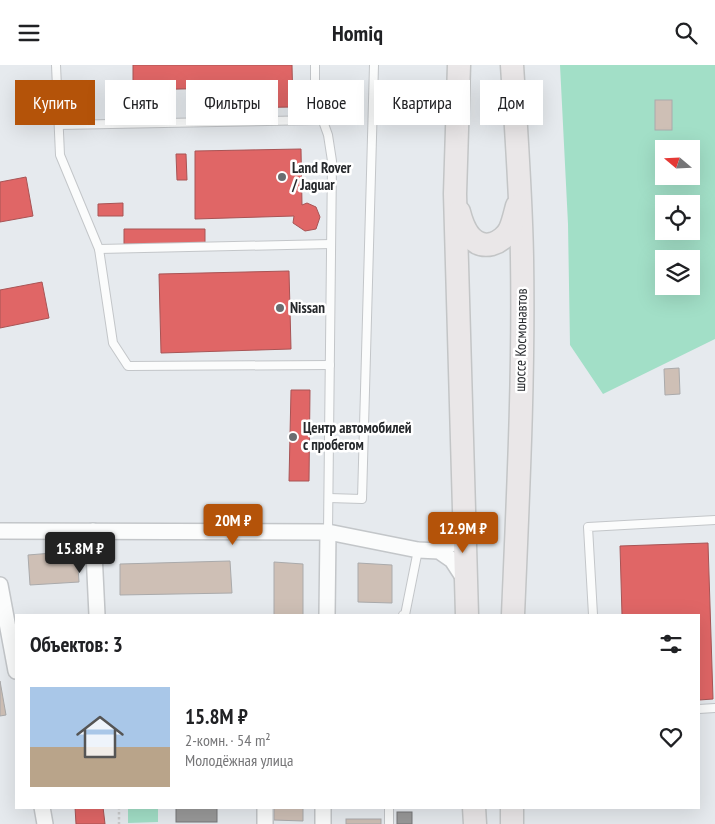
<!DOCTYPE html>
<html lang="ru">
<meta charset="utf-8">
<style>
:root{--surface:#fff;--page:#f2f2f2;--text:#202124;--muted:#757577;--accent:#b45309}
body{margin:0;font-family:"PT Sans Narrow",sans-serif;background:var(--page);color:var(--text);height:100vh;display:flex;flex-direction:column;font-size:19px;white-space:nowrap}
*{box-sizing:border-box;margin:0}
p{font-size:16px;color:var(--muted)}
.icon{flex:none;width:28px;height:28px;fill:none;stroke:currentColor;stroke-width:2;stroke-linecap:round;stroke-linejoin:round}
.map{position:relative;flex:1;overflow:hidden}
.panel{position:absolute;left:15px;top:549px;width:685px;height:195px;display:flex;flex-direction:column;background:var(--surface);border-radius:0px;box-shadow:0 5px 20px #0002}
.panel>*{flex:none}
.banner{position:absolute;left:15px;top:15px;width:685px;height:45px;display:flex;gap:10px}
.needle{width:32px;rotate:289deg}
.buttons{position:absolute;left:655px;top:75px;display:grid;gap:10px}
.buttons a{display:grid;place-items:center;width:45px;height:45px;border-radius:0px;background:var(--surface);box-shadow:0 5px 20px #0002;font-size:25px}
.price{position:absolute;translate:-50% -42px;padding:0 11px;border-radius:5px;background:var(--accent);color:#fff;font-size:16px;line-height:32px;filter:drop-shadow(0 1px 2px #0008)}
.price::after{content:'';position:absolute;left:50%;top:30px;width:15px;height:11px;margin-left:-8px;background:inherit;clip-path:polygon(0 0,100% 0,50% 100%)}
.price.selected{background:#222;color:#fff}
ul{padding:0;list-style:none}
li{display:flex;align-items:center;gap:15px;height:125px;padding:0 15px}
li span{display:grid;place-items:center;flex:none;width:140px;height:100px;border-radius:0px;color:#555}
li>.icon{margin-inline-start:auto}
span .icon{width:60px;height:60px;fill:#fffc;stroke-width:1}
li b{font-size:21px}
h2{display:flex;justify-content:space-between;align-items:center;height:60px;padding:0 15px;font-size:21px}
.tag{padding:0 18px;border-radius:0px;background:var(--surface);box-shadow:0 5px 20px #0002;font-size:18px;line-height:45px}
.tag.selected{background:var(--accent);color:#fff}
header{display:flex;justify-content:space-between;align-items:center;height:65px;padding:0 15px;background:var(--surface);font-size:22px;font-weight:800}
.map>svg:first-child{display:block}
</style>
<header><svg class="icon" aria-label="menu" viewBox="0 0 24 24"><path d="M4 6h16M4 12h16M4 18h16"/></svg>Homiq<svg class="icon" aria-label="search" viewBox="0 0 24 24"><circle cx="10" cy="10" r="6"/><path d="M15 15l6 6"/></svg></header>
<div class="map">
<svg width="715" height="759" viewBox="0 0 715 759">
<rect width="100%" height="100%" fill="#e6eaee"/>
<g fill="#a2dfc7" fill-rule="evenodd">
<path d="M560 0H715V274L603 329 570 280 568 159ZM664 84H691V111H664ZM664 139H691V166H664ZM664 194H691V221H664Z"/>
<path d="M128 743H158V757L128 758Z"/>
</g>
<g fill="#e06666" stroke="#a85455">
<path d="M133 0H292L293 42 227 43V23L133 25Z"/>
<path d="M301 84 302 140 307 138 316 142 320 152 316 164 305 166 293 158 294 151 195 154V86Z"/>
<path d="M176 89H186L187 115H177Z"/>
<path d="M26 112 33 151 0 157V117Z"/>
<path d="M123 138V151H98V139Z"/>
<path d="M124 164H205V178L124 179Z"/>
<path d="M289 206 291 284 161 288 159 209Z"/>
<path d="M42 217 49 253 0 263V225Z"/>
<path d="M291 325H310L309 416H289Z"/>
<path d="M708 478 713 634 699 635V550H622L620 481Z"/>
<path d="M75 742H103L105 759H76Z"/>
</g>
<g fill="#999" stroke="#767778">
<rect x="176" y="742" width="41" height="15"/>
<rect x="397" y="747" width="15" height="12"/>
</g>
<g fill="#cebfb5" stroke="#aaaaab">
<rect x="655" y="35" width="17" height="30"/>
<path d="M679 303 680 329 665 330 664 304Z"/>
<path d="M77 486 79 517 30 520 28 490Z"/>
<path d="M230 496 232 528 120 530V499Z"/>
<path d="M274 497 303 499V550H274Z"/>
<path d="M358 498 392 500V538L358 537Z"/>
<path d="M0 616 6 650 0 651Z"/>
<path d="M274 742H303V756L274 755Z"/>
<rect x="346" y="754" width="35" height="5"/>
</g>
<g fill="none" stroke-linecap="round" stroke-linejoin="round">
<defs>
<g id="lane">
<path d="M56 0 60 90 99 184 113 278 128 301 330 300"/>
<path d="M315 0V34L328 70 332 96 328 467"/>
<path d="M59 60 322 55"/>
<path d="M99 184 331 179"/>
<path d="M329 433 362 434 374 0"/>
<path d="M403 550H405L418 485"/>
<path d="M593 550 588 462 715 455"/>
<path d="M699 644 715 643"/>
<path d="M389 742V759"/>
</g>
<g id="street">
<path d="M0 466 328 467 418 485 439 486 452 495 465 515"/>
<path d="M93 466 97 550"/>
<path d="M439 486 451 479 464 463"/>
<path d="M0 520 16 606"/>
<path d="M327 550 328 467"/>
<path d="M42 742 45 759"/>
<path d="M265 742V759"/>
<path d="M323 759V742"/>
</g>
<g id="primary">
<path d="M459 0 455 129 467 550"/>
<path d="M512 0C516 64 521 129 522 193 524 312 518 431 513 550"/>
<path d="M459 147C463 163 472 184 492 179 499 177 507 171 510 164 513 158 515 148 517 141"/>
<path d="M474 742 475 759"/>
<path d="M512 742V759"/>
</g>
</defs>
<use href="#lane" stroke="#c3c6c9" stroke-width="10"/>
<use href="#street" stroke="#c3c6c9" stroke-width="18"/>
<use href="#primary" stroke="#c3c5c6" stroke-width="25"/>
<path stroke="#cacbcc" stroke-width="2.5" stroke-dasharray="2.5 2.5" stroke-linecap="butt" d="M119 742V759"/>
<use href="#lane" stroke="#fbfcfc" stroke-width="8"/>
<use href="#street" stroke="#fbfcfc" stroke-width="15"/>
<use href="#primary" stroke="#eae7e8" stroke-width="22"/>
</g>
<g fill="#696d70" stroke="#fff" stroke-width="2">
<circle cx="282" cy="112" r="5"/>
<circle cx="280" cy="243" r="5"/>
<circle cx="293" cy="372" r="5"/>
</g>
<g text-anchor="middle" stroke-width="5" stroke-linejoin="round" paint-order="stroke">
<g font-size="15" font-weight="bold" fill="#26292c" stroke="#fff" text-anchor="start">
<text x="292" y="108">Land Rover<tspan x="292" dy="17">/ Jaguar</tspan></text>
<text x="290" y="248">Nissan</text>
<text x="303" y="368">Центр автомобилей<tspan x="303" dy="17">с пробегом</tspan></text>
</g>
<g font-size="15" fill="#26292c" stroke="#fff">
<text transform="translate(521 275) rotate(-89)" y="5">шоссе Космонавтов</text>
</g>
</g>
</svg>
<div class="buttons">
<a><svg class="needle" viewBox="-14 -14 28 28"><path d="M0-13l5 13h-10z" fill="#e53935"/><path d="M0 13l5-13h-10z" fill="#757577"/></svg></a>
<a><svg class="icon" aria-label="locate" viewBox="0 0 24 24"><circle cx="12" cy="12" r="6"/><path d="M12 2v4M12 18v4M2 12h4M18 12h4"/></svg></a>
<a><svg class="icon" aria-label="layers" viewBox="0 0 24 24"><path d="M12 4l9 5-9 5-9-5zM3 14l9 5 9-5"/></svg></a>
</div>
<b class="price" style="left:233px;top:481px">20M ₽</b>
<b class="price" style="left:463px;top:489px">12.9M ₽</b>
<b class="price selected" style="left:80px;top:509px">15.8M ₽</b>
<div class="banner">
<a class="tag selected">Купить</a>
<a class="tag">Снять</a>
<a class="tag">Фильтры</a>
<a class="tag">Новое</a>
<a class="tag">Квартира</a>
<a class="tag">Дом</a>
</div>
<section class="panel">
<h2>Объектов: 3<svg class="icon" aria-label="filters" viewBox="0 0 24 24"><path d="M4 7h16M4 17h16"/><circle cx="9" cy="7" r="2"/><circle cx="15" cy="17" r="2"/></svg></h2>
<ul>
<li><span style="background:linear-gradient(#a9c7e8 60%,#b9a48a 0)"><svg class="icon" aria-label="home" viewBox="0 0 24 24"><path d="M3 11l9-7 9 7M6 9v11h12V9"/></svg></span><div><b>15.8M ₽</b><p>2-комн. · 54 m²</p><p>Молодёжная улица</p></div><svg class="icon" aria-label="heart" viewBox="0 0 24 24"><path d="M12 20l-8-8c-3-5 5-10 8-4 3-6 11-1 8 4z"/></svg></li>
</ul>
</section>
</div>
